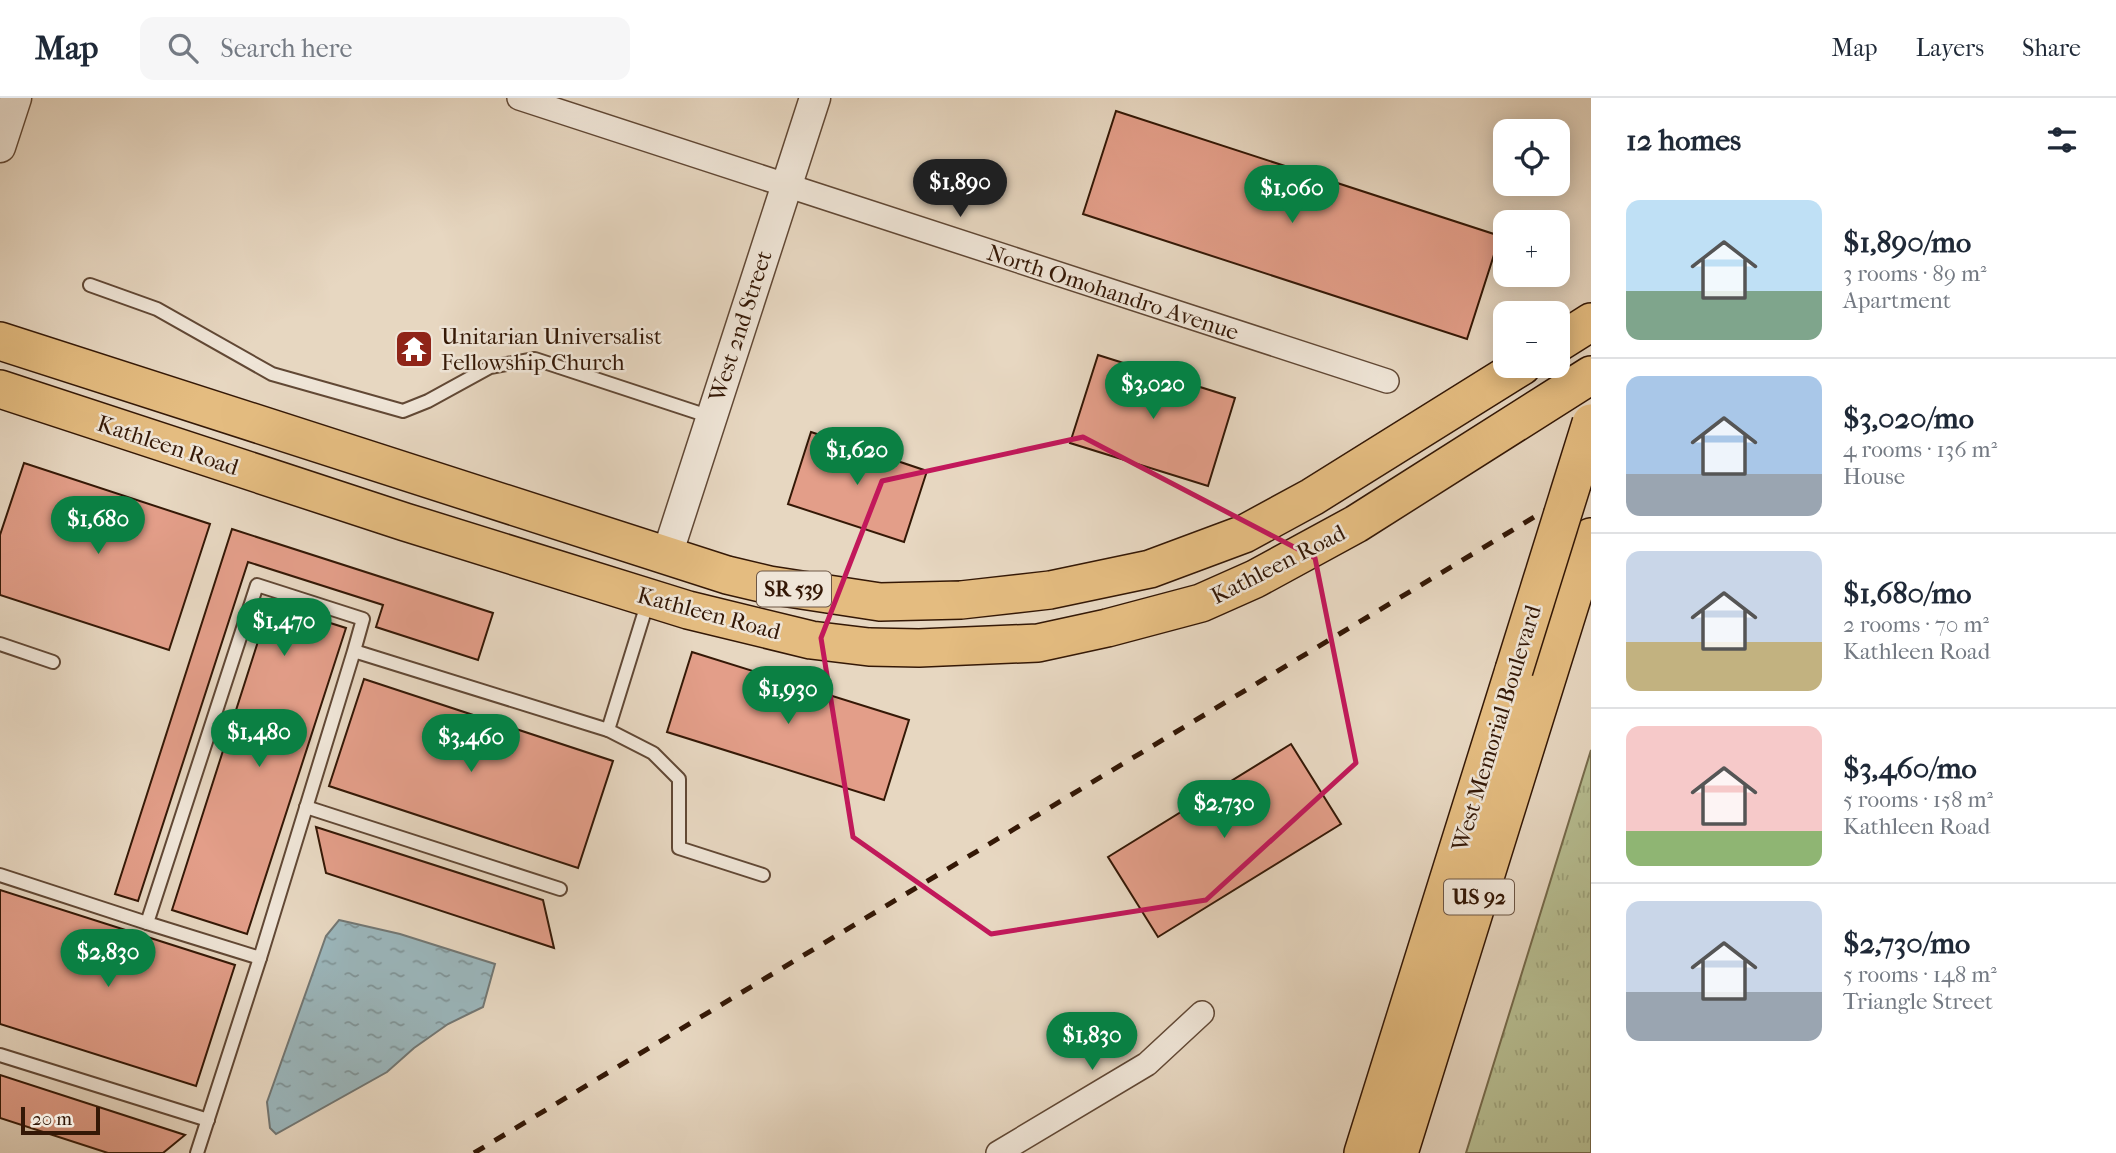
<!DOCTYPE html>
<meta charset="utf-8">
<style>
:root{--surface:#fff;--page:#f6f6f7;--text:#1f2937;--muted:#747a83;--line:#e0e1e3;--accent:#0b8043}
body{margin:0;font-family:"IM FELL French Canon",serif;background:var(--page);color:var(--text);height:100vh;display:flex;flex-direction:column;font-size:26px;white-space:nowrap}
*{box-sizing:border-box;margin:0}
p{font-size:23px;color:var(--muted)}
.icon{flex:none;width:38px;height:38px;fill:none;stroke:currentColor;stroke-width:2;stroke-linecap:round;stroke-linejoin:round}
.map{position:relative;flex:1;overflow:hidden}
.details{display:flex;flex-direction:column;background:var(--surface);width:525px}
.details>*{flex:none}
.tools{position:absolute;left:1493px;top:21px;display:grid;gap:14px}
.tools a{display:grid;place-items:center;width:77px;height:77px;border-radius:14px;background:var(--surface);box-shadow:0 4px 18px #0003;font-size:35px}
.scale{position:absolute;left:21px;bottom:18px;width:79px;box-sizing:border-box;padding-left:7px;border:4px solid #341806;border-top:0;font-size:19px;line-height:24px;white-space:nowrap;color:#341806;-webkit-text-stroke:5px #efe5d7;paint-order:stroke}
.price{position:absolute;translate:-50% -60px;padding:0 16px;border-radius:24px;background:var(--accent);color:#fff;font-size:23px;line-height:46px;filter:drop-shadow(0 2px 4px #0008)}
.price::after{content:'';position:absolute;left:50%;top:42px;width:21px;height:16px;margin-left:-10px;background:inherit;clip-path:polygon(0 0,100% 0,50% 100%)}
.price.current{background:#222;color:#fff}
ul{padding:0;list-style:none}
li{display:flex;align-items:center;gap:21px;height:175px;padding:0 35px}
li+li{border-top:2px solid var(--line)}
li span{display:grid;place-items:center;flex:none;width:196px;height:140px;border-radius:14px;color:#555}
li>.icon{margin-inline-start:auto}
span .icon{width:84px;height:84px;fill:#fffc;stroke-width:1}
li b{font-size:30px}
h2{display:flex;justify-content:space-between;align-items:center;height:84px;padding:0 35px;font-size:30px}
header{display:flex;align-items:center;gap:42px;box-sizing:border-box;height:98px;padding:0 35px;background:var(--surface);border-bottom:2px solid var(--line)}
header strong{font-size:33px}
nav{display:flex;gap:38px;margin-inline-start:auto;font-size:24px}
.search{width:490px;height:63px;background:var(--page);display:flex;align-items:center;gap:18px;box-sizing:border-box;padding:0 24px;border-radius:14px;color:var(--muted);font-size:26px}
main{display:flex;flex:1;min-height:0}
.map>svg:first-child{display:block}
</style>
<header>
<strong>Map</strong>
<div class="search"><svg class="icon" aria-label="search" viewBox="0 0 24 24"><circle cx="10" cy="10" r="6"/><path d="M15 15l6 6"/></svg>Search here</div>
<nav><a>Map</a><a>Layers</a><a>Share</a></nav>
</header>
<main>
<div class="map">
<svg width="1591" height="1055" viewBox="0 0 1591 1055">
<defs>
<pattern id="grass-tufts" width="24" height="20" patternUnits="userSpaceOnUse" patternTransform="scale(1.75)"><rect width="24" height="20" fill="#b7be92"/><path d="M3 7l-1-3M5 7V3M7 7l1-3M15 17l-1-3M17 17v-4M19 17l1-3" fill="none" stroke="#9ea37c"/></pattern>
<pattern id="water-ripples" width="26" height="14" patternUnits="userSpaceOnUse" patternTransform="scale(1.75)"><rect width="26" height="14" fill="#9bb7bd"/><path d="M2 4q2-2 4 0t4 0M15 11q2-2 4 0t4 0" fill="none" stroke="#7f9498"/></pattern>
</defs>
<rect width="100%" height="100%" fill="#e7d7c1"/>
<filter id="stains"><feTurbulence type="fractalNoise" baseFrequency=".00286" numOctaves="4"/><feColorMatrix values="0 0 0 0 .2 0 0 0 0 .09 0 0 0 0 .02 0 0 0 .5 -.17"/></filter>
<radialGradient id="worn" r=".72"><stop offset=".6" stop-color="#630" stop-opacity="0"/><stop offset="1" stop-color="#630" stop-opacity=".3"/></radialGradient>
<path fill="url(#grass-tufts)" stroke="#766b4c" stroke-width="2" d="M1591 652V1055H1466Z"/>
<path fill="url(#water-ripples)" stroke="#727774" stroke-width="2" d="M339 822 400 836 495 866 483 909 448 926 414 950 387 974 276 1036 270 1030 267 1004 326 838Z"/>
<g fill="#e39e89" stroke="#341806" stroke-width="2">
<path d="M1116 13 1500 138 1467 241 1083 116Z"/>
<path d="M1098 257 1235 300 1208 388 1070 345Z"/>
<path d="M811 334 927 373 904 444 788 406Z"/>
<path d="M24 365 210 426 169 552 0 497V437Z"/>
<path d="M232 431 493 515 478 562 376 529 383 507 248 464 138 803 115 796Z"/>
<path d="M270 506 346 530 247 836 172 812Z"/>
<path d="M692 554 909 622 884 702 667 634Z"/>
<path d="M364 581 613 663 578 770 329 688Z"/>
<path d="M1291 646 1341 726 1158 839 1108 759Z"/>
<path d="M316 729 543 802 554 850 326 775Z"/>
<path d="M0 792 235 867 196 988 0 926Z"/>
<path d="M0 977 185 1037 163 1055H108L0 1020Z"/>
</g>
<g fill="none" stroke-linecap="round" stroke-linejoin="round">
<defs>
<g id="service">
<path d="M90 187 157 211 272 276 403 313 428 303 490 269 535 261 711 319"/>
<path d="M648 503 608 632 653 655 679 681V750L763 777"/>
<path d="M0 546 53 564"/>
<path d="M354 553 260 860 147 825 257 487 363 521 354 553 608 632"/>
<path d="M306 709 560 791"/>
<path d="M0 777 147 825"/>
<path d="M0 957 208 1022"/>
<path d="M197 1055 260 860"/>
</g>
<g id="minor">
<path d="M519 0 1387 283"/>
<path d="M998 1055 1147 966 1202 915"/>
</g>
<g id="tertiary">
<path d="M0 49 16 0"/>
<path d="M667 457 815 0"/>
</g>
<g id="primary">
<path d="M0 243 727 477 769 487 880 504 961 502 1050 492 1150 471 1244 436 1312 399 1522 268"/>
<path d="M1558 245 1591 224"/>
<path d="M0 291 405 424 688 512 811 542 869 549 919 550 1038 545 1107 530 1201 505 1255 481 1356 426 1591 277"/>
<path d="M1363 1055 1514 572"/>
<path d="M1399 1055 1591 439"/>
</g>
</defs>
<use href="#service" stroke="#614835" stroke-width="16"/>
<use href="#minor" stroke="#614835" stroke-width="26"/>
<use href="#tertiary" stroke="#614835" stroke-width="33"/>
<use href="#primary" stroke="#341806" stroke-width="40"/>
<use href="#service" stroke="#efe5d7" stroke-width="12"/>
<use href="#minor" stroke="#efe5d7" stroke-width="23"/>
<use href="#tertiary" stroke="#efe5d7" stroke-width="30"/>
<use href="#primary" stroke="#e4bc80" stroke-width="37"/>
<path stroke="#341806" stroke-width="5" stroke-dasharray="12 12" stroke-linecap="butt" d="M474 1055 1591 385"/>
<defs>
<path id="primary-bridge" d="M1514 572 1591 325"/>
</defs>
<use href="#primary-bridge" stroke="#341806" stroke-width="40" stroke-linecap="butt"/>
<use href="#primary-bridge" stroke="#e4bc80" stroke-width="37"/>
</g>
<path fill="none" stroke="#c2185b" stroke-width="5" stroke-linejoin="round" d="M1083 339 1315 460 1356 665 1206 802 991 836 853 739 821 540 882 383Z"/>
<defs>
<symbol id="temple-square" viewBox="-11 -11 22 22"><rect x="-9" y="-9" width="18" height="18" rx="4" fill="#8f2418" stroke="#efe5d7"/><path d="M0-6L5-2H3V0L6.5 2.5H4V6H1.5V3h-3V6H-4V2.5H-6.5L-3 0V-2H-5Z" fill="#fff"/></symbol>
</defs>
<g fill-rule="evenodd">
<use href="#temple-square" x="392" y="229" width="44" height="44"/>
</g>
<g text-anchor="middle" stroke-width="5" stroke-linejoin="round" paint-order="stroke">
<g fill="#efe5d7" stroke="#6c5645" stroke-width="2">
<rect x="757" y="473.5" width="74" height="35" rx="5"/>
<rect x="1444" y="781.5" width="70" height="35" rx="5"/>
</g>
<g font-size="21" font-weight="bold" fill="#341806">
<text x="794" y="498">SR 539</text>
<text x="1479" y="806">US 92</text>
</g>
<g font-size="23" fill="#341806" stroke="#efe5d7">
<text transform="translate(1113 194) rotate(18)" y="8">North Omohandro Avenue</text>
<text transform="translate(740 228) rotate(-72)" y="8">West 2nd Street</text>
<text transform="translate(168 347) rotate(18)" y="8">Kathleen Road</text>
<text transform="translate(1278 466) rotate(-27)" y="8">Kathleen Road</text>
<text transform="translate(709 515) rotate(15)" y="8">Kathleen Road</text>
<text transform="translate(1496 630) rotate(-73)" y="8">West Memorial Boulevard</text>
</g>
<g font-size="23" fill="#341806" stroke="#efe5d7" text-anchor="start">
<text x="441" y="246">Unitarian Universalist<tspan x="441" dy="26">Fellowship Church</tspan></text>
</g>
</g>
<rect width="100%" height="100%" filter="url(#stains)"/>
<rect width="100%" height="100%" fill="url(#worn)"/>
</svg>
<div class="tools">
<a><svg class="icon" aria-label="locate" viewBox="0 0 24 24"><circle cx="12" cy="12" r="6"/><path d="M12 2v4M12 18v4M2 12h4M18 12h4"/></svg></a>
<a>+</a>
<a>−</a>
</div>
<div class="scale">20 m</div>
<b class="price current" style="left:960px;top:121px">$1,890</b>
<b class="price" style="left:1292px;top:127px">$1,060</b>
<b class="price" style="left:1153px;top:323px">$3,020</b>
<b class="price" style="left:857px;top:389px">$1,620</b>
<b class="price" style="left:98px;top:458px">$1,680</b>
<b class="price" style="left:284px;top:560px">$1,470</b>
<b class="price" style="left:788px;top:628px">$1,930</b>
<b class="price" style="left:259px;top:671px">$1,480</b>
<b class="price" style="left:471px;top:676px">$3,460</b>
<b class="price" style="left:1224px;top:742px">$2,730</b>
<b class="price" style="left:108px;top:891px">$2,830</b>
<b class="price" style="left:1092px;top:974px">$1,830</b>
</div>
<section class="details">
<h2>12 homes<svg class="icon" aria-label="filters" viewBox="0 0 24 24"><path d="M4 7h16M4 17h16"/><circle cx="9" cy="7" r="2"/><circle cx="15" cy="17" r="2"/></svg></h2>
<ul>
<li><span style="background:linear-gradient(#bfe0f5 65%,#7fa58c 0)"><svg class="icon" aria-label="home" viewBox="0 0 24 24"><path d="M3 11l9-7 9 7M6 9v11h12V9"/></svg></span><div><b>$1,890/mo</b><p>3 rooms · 89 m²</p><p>Apartment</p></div></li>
<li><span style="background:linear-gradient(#a9c7e8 70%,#9aa5b1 0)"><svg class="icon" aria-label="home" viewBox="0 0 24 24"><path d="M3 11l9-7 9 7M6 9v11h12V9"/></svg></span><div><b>$3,020/mo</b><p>4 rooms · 136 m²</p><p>House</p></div></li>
<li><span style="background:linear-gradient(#c9d6e8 65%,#c2b280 0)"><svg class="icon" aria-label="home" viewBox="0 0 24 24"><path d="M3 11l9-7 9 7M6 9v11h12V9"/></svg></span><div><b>$1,680/mo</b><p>2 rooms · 70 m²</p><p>Kathleen Road</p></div></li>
<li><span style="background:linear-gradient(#f6c9c9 75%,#8fb573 0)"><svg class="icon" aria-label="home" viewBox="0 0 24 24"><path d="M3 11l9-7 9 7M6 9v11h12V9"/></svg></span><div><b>$3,460/mo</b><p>5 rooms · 158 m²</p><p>Kathleen Road</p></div></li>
<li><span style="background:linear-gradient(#c9d6e8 65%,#9aa5b1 0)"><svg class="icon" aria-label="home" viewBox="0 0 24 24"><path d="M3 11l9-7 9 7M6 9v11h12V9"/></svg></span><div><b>$2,730/mo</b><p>5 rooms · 148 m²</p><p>Triangle Street</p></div></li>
</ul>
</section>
</main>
